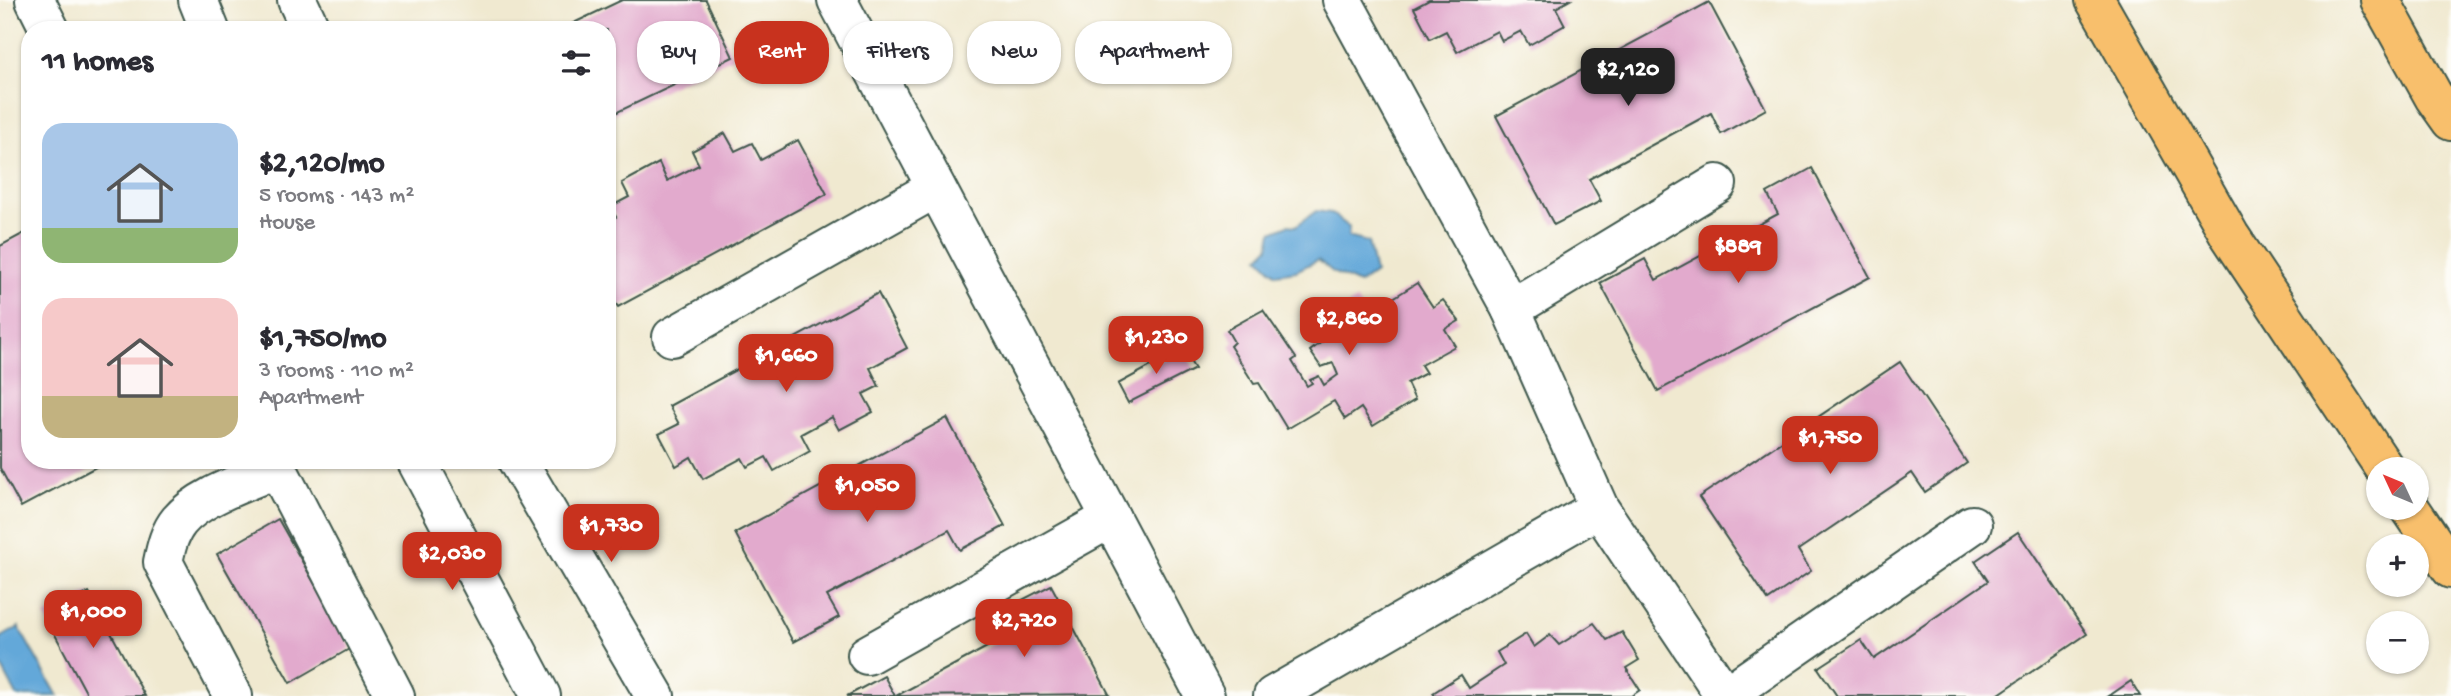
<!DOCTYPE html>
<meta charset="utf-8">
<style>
:root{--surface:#fff;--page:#f7f7f7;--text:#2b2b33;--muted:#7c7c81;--accent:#c8321e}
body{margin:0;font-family:"Gochi Hand",sans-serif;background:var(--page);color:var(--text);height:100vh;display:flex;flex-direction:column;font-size:26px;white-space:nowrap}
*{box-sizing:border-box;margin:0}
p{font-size:23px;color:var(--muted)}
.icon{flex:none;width:38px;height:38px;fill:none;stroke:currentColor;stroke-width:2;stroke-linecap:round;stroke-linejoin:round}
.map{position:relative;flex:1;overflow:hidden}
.side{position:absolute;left:21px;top:21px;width:595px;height:448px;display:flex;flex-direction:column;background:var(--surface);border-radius:28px;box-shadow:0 2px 5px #0004}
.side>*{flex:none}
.guide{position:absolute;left:637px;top:21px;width:665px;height:63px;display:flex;gap:14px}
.needle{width:46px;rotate:314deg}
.controls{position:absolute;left:2366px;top:457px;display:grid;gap:14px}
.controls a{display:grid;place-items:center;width:63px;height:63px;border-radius:50%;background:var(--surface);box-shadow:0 2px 5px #0004;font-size:35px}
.price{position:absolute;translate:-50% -60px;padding:0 16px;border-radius:14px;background:var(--accent);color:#fff;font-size:23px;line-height:46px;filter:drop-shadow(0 2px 4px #0008)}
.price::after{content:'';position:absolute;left:50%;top:42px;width:21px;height:16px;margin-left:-10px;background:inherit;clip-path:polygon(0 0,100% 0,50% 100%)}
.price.on{background:#222;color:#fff}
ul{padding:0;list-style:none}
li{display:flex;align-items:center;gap:21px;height:175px;padding:0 21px}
li span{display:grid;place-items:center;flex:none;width:196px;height:140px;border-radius:21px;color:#555}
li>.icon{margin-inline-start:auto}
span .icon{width:84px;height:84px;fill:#fffc;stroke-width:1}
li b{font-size:30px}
h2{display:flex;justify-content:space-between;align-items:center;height:84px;padding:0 21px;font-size:30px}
.tag{padding:0 24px;border-radius:28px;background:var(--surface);box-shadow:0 2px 5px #0004;font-size:24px;line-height:63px}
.tag.on{background:var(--accent);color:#fff}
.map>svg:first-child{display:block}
</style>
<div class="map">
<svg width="2451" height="696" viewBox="0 0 2451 696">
<rect width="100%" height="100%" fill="#fdfcf7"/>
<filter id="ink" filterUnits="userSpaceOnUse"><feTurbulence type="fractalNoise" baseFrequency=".0143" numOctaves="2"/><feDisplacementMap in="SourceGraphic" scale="14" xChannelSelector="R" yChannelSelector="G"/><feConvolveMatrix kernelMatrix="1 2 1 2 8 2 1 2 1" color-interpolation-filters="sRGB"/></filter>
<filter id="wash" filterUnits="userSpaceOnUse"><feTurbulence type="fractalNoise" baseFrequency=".00686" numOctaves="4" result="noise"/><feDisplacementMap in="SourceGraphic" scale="28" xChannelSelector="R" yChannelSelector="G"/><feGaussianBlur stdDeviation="1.57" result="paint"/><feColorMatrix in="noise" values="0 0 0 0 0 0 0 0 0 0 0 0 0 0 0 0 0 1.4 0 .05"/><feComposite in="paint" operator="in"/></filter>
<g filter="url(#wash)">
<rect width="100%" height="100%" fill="#f0e9d0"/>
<g fill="#64a8d9" stroke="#427286" stroke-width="2">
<path d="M1316 211 1331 213 1349 227 1348 237 1368 242 1375 273 1359 284 1334 273 1318 260 1296 271 1276 274 1259 257 1269 247 1272 232 1288 225 1296 226Z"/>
<path d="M19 627V628L58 696H17L0 664V638Z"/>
</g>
<g id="blocks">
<g fill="#e2aacd">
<path d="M622 0H706L733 57 607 117V30H559Z"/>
<path d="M1429 0H1570L1556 8 1565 25 1529 45 1521 31 1502 41 1497 31 1457 52 1446 31 1430 39 1414 8Z"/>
<path d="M1709 2 1766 109 1721 134 1711 113 1589 179 1601 201 1554 225 1496 116Z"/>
<path d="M725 133 735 151 752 143 761 160 798 140 827 194 618 307 607 290V222L616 217 610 207 629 197 622 183 659 163 667 181 699 165 692 151Z"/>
<path d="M1812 168 1870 277 1658 391 1600 283 1645 259 1656 280 1778 214 1767 193Z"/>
<path d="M30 230V460H109L21 507 0 468V246Z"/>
<path d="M1417 283 1433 307 1443 300 1459 321 1445 329 1455 346 1421 365 1426 373 1407 383 1415 400 1373 426 1361 408 1345 419 1334 401 1287 429 1259 383 1254 384 1230 346 1234 342 1227 330 1263 310 1296 358 1292 361 1307 386 1312 383 1310 380 1319 376 1324 385 1338 375 1333 363 1321 367 1310 351 1323 341 1315 325 1356 300 1366 315Z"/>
<path d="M878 293 907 348 870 368 879 386 863 394 873 412 839 430 832 417 801 434 810 451 774 471 766 457 747 467 742 458 703 479 691 457 676 466 659 434 679 424 669 406Z"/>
<path d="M1182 349 1195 369 1128 403 1118 384Z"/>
<path d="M1900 362 1967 463 1925 492 1912 473 1798 550 1811 571 1768 600 1699 497Z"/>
<path d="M947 418 1005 526 960 550 949 530 827 596 839 617 793 642 735 533Z"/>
<path d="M278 519 351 648 290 683 217 554Z"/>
<path d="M2018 532 2087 634 1996 696H1837L1818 668 1861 640 1874 659 1988 581 1975 561Z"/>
<path d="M1051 585 1109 694 896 696 1017 631 1005 609Z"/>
<path d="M89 592 145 696H88L45 616Z"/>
<path d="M1594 623 1607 640 1622 632 1639 660 1626 668 1640 690 1631 696H1435L1433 693 1461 675 1469 688 1504 665 1497 652 1526 634 1534 647 1550 635 1559 645Z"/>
<path d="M884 676 895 696H847Z"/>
<path d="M2131 681 2140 696H2109Z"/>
</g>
</g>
</g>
<g filter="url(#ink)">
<use href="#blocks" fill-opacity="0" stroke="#3e574b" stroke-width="2"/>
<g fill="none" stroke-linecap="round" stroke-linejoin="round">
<defs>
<g id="minor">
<path d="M35 0 50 30"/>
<path d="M198 0 210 30"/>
<path d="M297 0 311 30"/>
<path d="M837 0 1205 696"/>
<path d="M1342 0 1511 309 1599 508 1725 696"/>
<path d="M1511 309 1717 184"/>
<path d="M672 337 936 188"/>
<path d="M273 460 395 696"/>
<path d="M416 460 541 696"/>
<path d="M517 460 655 696"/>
<path d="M867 655 1111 518"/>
<path d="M233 696 163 562C166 548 169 533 179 521 201 495 247 482 277 468"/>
<path d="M1273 696 1599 508"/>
<path d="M1725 696 1972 525"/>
</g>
<g id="highway">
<path d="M2095 0 2230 236 2385 469"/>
<path d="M2380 0 2434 97 2451 121"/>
<path d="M2410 508 2451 569"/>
</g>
</defs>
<use href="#minor" stroke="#3e574b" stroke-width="42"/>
<use href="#highway" stroke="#3e574b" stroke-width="42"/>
<use href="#minor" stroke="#fff" stroke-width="38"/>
<use href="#highway" stroke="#f8bf6c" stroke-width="38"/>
</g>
</g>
</svg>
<div class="controls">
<a><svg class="needle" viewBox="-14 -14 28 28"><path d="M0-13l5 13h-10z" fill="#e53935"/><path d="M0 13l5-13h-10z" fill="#7c7c81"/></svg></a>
<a>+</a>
<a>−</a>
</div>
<b class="price on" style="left:1628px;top:108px">$2,120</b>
<b class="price" style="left:1738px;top:285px">$889</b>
<b class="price" style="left:1349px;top:357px">$2,860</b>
<b class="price" style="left:1156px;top:376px">$1,230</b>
<b class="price" style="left:786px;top:394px">$1,660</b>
<b class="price" style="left:1830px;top:476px">$1,750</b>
<b class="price" style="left:867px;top:524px">$1,050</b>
<b class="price" style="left:611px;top:564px">$1,730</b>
<b class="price" style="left:452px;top:592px">$2,030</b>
<b class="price" style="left:93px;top:650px">$1,000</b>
<b class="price" style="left:1024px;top:659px">$2,720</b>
<div class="guide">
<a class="tag">Buy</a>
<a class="tag on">Rent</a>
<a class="tag">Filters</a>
<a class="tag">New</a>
<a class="tag">Apartment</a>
</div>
<section class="side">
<h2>11 homes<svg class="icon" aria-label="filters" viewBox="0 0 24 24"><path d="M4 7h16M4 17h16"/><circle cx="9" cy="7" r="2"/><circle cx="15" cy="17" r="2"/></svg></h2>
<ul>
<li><span style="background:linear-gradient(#a9c7e8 75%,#8fb573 0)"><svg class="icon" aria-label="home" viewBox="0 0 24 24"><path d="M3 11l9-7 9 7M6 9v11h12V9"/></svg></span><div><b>$2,120/mo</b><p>5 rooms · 143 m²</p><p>House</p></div></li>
<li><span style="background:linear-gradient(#f6c9c9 70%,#c2b280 0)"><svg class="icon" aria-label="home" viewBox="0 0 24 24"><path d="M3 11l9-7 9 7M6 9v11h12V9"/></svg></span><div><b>$1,750/mo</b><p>3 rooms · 110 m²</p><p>Apartment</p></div></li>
</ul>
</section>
</div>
